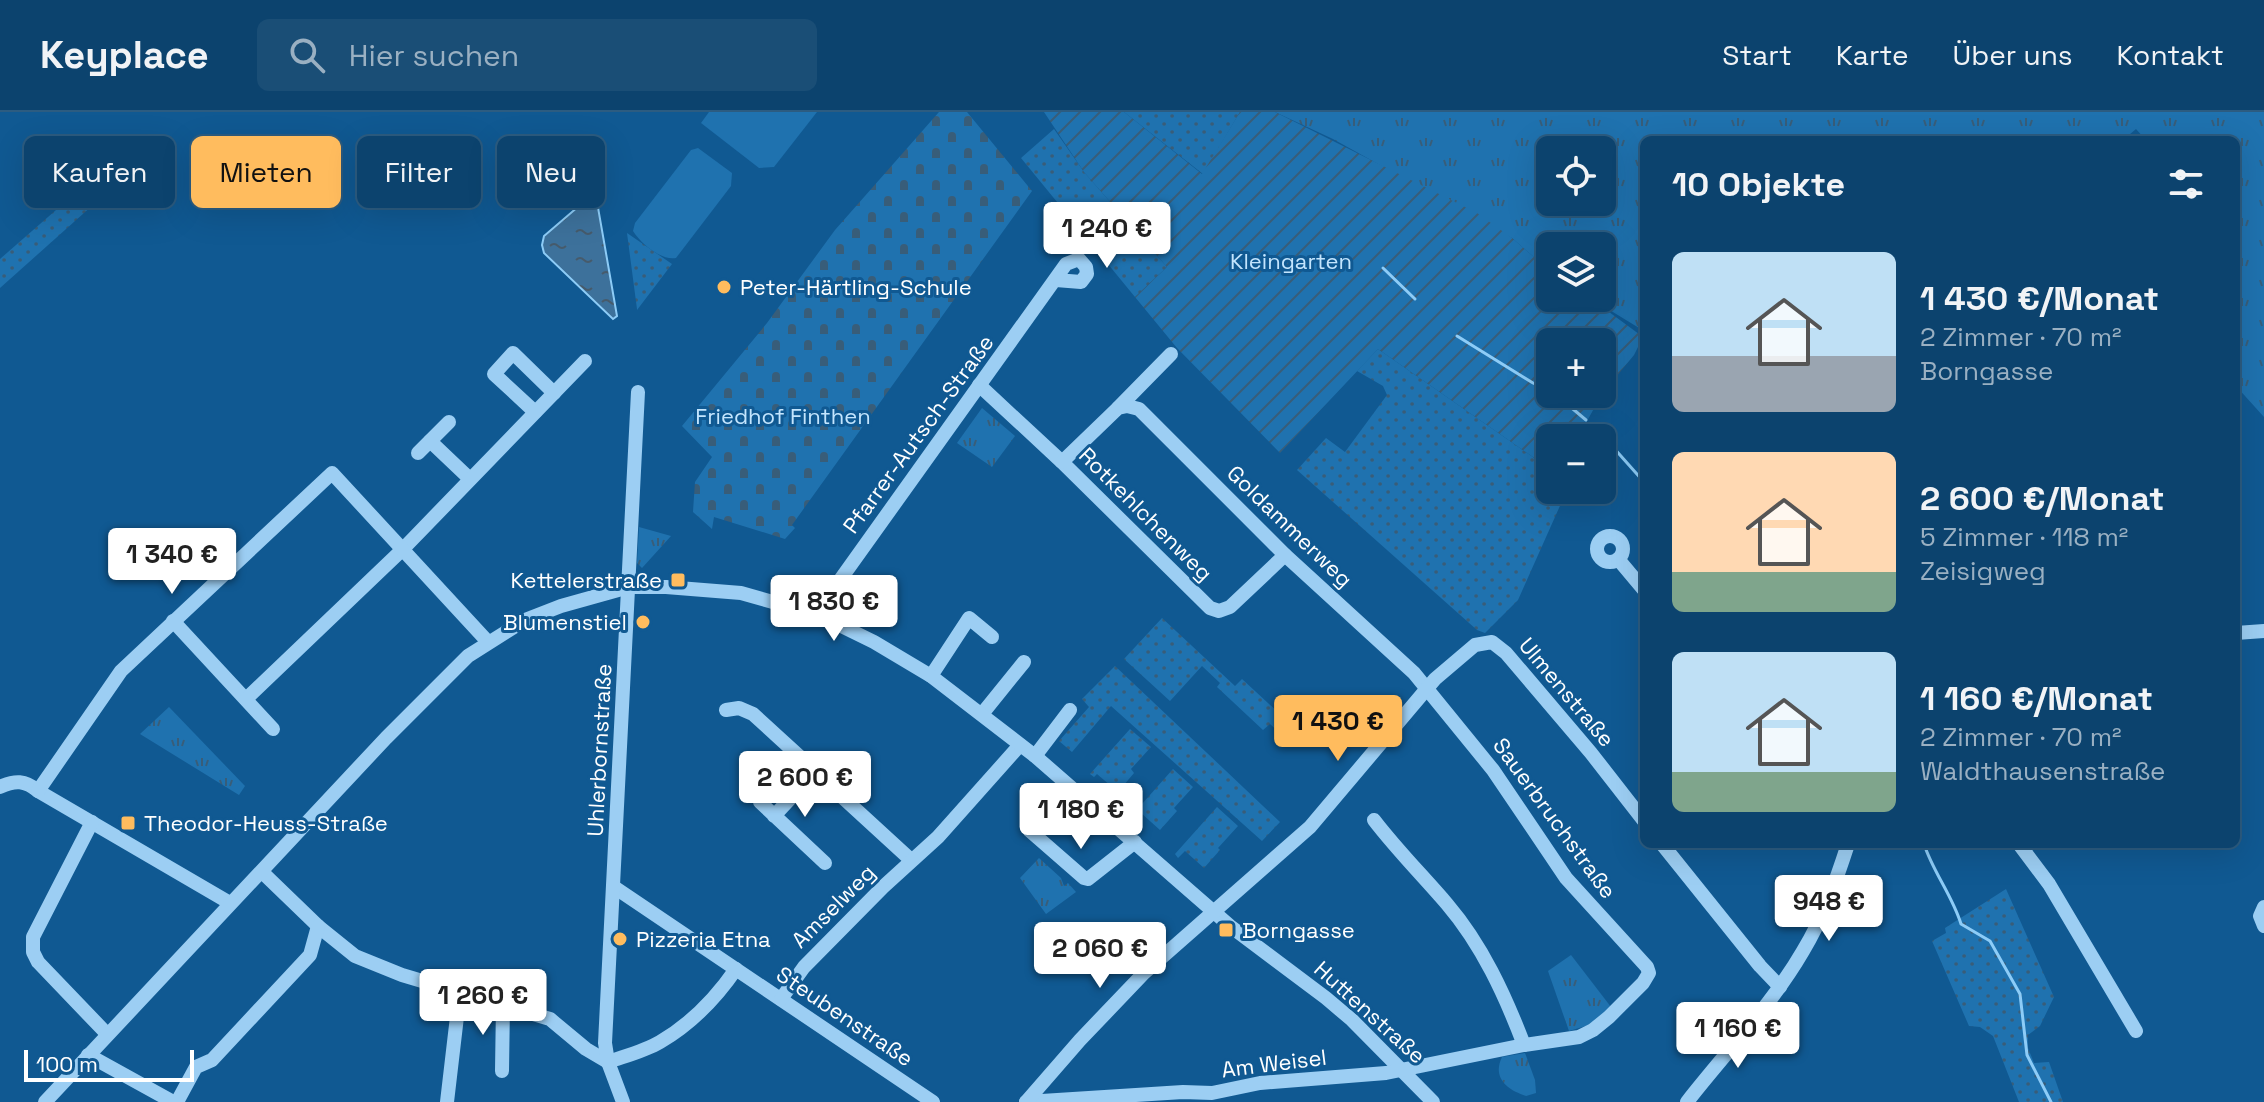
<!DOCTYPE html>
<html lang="de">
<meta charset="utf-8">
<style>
:root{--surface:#0c436e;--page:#1a4e76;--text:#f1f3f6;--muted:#9ab0c2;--line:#2c5c81;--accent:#ffbc5e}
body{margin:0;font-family:"Space Grotesk",sans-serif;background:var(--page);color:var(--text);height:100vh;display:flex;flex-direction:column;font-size:30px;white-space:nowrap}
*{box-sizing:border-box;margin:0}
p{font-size:26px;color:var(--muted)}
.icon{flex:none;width:44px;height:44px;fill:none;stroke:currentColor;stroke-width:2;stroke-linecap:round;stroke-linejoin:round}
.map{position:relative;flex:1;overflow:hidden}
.panel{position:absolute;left:1640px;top:24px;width:600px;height:712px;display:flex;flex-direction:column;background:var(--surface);border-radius:12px;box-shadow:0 8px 32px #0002,0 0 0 2px var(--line)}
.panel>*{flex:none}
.guide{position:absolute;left:24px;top:24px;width:760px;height:72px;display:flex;gap:16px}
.tools{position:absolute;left:1536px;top:24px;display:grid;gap:16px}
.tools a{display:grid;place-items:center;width:80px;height:80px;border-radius:12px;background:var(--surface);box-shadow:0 8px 32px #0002,0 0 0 2px var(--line);font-size:40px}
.scale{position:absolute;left:24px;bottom:20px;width:170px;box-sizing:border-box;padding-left:8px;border:4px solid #fff;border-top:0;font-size:22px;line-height:28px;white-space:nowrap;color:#fff;-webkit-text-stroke:6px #105992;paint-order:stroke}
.price{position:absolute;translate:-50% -68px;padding:0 18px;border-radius:8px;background:#fff;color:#222;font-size:26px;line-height:52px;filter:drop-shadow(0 2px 4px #0008)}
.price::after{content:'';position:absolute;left:50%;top:48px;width:24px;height:18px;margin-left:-12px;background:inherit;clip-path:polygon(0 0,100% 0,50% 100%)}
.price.active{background:var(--accent);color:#111}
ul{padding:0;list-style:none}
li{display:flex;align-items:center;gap:24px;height:200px;padding:0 32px}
li span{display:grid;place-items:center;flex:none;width:224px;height:160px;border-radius:12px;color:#555}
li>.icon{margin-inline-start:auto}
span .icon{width:96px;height:96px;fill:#fffc;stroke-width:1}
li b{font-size:34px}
h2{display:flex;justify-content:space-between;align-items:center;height:96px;padding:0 32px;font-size:34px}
.pill{padding:0 28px;border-radius:12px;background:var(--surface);box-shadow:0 8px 32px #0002,0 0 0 2px var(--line);font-size:28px;line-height:72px}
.pill.active{background:var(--accent);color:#111}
header{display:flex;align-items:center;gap:48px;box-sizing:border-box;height:112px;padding:0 40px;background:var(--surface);border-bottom:2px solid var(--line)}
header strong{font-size:38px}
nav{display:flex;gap:44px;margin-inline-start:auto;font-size:28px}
.search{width:560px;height:72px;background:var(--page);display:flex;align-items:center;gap:20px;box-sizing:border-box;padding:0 28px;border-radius:12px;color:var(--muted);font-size:30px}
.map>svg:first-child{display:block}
</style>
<header>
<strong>Keyplace</strong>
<div class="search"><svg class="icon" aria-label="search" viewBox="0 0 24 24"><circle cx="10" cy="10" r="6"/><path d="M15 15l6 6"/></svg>Hier suchen</div>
<nav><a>Start</a><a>Karte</a><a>Über uns</a><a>Kontakt</a></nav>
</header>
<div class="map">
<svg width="2264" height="990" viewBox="0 0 2264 990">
<defs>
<pattern id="grass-dots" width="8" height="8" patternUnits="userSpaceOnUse" patternTransform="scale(2)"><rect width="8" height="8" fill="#1f72af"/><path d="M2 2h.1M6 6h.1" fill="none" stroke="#385d79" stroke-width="1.8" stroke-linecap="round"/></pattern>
<pattern id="cemetery-stones" width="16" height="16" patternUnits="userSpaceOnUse" patternTransform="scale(2)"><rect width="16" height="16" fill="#1f72af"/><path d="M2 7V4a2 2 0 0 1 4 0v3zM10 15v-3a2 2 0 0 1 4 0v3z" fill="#385d79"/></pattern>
<pattern id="park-tufts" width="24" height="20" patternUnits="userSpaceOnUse" patternTransform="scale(2)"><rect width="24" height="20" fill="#1f72af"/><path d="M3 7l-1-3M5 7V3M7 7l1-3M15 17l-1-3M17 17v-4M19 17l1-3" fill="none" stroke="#385d79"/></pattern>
<pattern id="garden-furrows" width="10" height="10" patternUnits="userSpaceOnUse" patternTransform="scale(2)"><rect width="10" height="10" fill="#1f72af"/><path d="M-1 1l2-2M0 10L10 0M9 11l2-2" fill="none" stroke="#385d79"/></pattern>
<pattern id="water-ripples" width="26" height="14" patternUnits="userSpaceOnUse" patternTransform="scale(2)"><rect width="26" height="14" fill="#3d719b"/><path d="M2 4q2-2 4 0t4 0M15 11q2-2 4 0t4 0" fill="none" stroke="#465b6c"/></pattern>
</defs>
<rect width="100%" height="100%" fill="#105992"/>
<g fill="url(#grass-dots)">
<path d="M1124 0H1240L1203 62Z"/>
<path d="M1054 17 1084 60 1167 155 1135 185 1021 46Z"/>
<path d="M120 42 131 59 0 176V147Z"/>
<path d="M627 121 672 152 637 198V197Z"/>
<path d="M1378 237 1550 357V378H1567L1518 488 1485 521 1477 518 1297 358 1326 326 1345 340 1387 283 1383 274 1357 259Z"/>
<path d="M1162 506 1235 574 1242 567 1294 615 1284 625 1270 612 1263 618 1217 575 1220 571 1202 554 1170 589 1124 547Z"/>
<path d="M1115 554 1280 710 1262 729 1111 594 1072 640 1059 629 1089 595 1082 587Z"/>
<path d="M1130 617 1151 635 1131 657 1134 661 1118 680 1097 662 1094 665 1090 662Z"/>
<path d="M1173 657 1193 675 1174 696 1177 699 1160 718 1141 701 1137 704 1134 701Z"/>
<path d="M1217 695 1238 714 1218 736 1220 738 1204 756 1185 739 1178 746 1175 742Z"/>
<path d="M2006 777 2054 885 2040 914 2028 923V936L2034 951 2049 950 2063 990H2019L1993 924 1980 915 1969 914 1932 829 1946 821 1945 816Z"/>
</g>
<path fill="url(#cemetery-stones)" d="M939 0H967L1032 79 792 413 795 416 785 427 714 405 712 417 693 400 695 370 712 345 682 314 767 211 835 118Z"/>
<g fill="url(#park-tufts)" fill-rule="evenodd">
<path d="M1275 0H2264V305L2236 274V28H2146L2136 17 2123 28H1644V219L1590 186H1602V134H1550V159L1512 126 1333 27ZM1550 38H1602V90H1550Z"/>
<path d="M982 296 1015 324 992 355 957 331Z"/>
<path d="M639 415 671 424 642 456 637 451Z"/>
<path d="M169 595 245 674 239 683 140 622Z"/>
<path d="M1039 746 1061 766 1064 774 1068 771 1076 780 1046 802 1020 766Z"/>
<path d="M1571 843 1611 895 1589 913 1569 919 1548 859Z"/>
<path d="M1525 941 1535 968 1536 981 1526 984C1507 978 1492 966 1502 945Z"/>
</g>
<path fill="url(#garden-furrows)" d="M1044 0H1124L1202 62 1240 0H1275L1477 101 1512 126 1550 159V186H1590L1643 225 1634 243 1602 282V230H1550V282H1602L1587 309 1582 326H1550V357L1378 237 1280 341 1177 236 1135 185 1167 155 1084 60Z"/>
<g fill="#1f72af">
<path d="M709 0H817L774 55 759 56 701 11Z"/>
<path d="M698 36 732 61 731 74 676 146C662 149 641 132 633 119L635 111 691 38Z"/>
</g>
<path fill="url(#water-ripples)" stroke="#8dccf7" stroke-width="2" d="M593 82 596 84 617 204 613 207 544 141 542 133 544 124Z"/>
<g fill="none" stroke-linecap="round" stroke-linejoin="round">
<g stroke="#8dccf7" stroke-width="3">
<path d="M1383 156 1415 187"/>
<path d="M1457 224 1533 271 1550 279"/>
<path d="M1555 282 1586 308"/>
<path d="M1596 316 1644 370"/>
<path d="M1924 732C1933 760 1952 783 1961 812L1990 829 2020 882 2027 943 2051 990"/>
</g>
<g stroke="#9ccef3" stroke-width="14">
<path d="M979 273 1062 350 1210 496 1219 499 1230 495 1285 443"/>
<path d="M1118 296 1171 242"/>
<path d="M535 300 494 262 513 241 554 281"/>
<path d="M430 329 470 367"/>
<path d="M418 341 449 310"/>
<circle cx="1610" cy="437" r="13"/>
<path d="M1618 447 1644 478"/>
<path d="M819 503 830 482 1066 152 1079 147 1086 155 1087 162 1081 170 1056 168"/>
<path d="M173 509 273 617"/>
<path d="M2236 521 2264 519"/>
<path d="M931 564 969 506 992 525"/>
<path d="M246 587 403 437 585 249"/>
<path d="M726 598 739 596 753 602 800 645"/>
<path d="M982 602 1024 550"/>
<path d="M1035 644 1070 598"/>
<path d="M815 660 911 748"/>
<path d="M0 675C15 668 25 668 38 679L230 791"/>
<path d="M38 679 121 559 332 361 488 530"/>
<path d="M774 704 815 660 800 645 760 690 825 751"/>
<path d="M1374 708C1397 738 1423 764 1447 792 1482 833 1505 883 1524 933"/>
<path d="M92 710 33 825V840L38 850 107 922"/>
<path d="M1029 718 1084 766 1088 767 1135 730"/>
<path d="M1662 732 1760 854 1780 875"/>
<path d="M2019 732 2049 772 2136 919"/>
<path d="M262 760 319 815 355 844 402 863 550 907 586 937 608 950"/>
<path d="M614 775 933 990"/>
<path d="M2264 795 2260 804 2264 814"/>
<path d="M781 887 804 855 883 775 938 725 1020 633"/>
<path d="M88 943 173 990"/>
<path d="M608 950C625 944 645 939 660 930 691 912 716 886 736 857"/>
<path d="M502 959 503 892"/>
<path d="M45 990 386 626 468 544 525 508 561 494 629 475H666L741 481 819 503 874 530 931 564 1035 644 1230 814 1326 886 1352 908 1433 990"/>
<path d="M177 990 196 955 212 948 310 843 318 814"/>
<path d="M447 990 460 879"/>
<path d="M623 990 608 950 605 931 638 280"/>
<path d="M1026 990 1183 980 1212 981 1260 971 1386 961 1524 933 1579 925 1593 918 1609 905 1643 871 1649 861 1647 855 1566 766 1493 658 1414 561 1285 443 1139 297 1127 294 1118 296 1062 350"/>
<path d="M1026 990 1080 928 1144 861 1310 715 1435 567 1475 533 1492 530 1506 541 1591 641 1644 709"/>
<path d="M1687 990C1726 940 1771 894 1803 839 1823 806 1836 769 1848 732"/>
</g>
</g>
<g fill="#ffbc5e" stroke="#105992" stroke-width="3">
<circle cx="724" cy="175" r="8"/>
<rect x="670" y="460" width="16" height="16" rx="4"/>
<circle cx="643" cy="510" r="8"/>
<rect x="120" y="703" width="16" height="16" rx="4"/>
<rect x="1218" y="810" width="16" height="16" rx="4"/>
<circle cx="620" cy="827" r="8"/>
</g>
<g text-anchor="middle" stroke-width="6" stroke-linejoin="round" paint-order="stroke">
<g font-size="22" fill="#c3e5fe" stroke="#105992">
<text x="1291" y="157">Kleingarten</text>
<text x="783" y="312">Friedhof Finthen</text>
</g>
<g font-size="22" fill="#fff" stroke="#105992" text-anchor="start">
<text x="740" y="183">Peter-Härtling-Schule</text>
<text x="662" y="476" text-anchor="end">Kettelerstraße</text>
<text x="627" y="518" text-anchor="end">Blumenstiel</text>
<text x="144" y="719">Theodor-Heuss-Straße</text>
<text x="1242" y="826">Borngasse</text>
<text x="636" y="835">Pizzeria Etna</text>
</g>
<g font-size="22" fill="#fff" stroke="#105992">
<text transform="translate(918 322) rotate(-54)" y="8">Pfarrer-Autsch-Straße</text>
<text transform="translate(1146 402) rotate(45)" y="8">Rotkehlchenweg</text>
<text transform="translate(1290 414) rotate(44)" y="8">Goldammerweg</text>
<text transform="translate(1567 580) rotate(50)" y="8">Ulmenstraße</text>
<text transform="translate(599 638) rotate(-87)" y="8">Uhlerbornstraße</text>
<text transform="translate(1555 706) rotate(54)" y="8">Sauerbruchstraße</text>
<text transform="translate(833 794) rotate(-45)" y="8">Amselweg</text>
<text transform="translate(1370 900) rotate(42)" y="8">Huttenstraße</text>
<text transform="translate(845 904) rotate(34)" y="8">Steubenstraße</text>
<text transform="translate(1274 951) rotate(-7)" y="8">Am Weisel</text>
</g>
</g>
</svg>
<div class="tools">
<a><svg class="icon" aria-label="locate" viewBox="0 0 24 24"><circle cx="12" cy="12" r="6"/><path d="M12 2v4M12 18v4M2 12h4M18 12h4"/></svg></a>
<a><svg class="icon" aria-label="layers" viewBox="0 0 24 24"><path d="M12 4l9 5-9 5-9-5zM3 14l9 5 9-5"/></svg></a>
<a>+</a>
<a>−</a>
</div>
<div class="scale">100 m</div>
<b class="price" style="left:1107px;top:158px">1 240 €</b>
<b class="price" style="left:172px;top:484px">1 340 €</b>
<b class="price" style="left:834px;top:531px">1 830 €</b>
<b class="price active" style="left:1338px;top:651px">1 430 €</b>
<b class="price" style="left:805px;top:707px">2 600 €</b>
<b class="price" style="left:1081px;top:739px">1 180 €</b>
<b class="price" style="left:1829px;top:831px">948 €</b>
<b class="price" style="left:1100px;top:878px">2 060 €</b>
<b class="price" style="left:483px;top:925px">1 260 €</b>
<b class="price" style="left:1738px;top:958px">1 160 €</b>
<div class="guide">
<a class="pill">Kaufen</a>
<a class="pill active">Mieten</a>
<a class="pill">Filter</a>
<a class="pill">Neu</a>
</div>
<section class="panel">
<h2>10 Objekte<svg class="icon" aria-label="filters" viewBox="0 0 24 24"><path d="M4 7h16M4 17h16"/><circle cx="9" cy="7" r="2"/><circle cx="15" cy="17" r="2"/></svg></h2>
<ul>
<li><span style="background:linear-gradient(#bfe0f5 65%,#9aa5b1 0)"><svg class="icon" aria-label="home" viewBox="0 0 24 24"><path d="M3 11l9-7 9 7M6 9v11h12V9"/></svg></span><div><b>1 430 €/Monat</b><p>2 Zimmer · 70 m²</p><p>Borngasse</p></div></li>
<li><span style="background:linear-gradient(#ffd9b3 75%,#7fa58c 0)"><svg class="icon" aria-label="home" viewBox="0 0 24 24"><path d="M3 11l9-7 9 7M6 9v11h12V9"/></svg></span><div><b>2 600 €/Monat</b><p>5 Zimmer · 118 m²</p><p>Zeisigweg</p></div></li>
<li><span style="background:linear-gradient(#bfe0f5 75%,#7fa58c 0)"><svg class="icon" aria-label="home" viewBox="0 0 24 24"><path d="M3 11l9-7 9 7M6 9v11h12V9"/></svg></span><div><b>1 160 €/Monat</b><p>2 Zimmer · 70 m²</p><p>Waldthausenstraße</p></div></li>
</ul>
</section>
</div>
